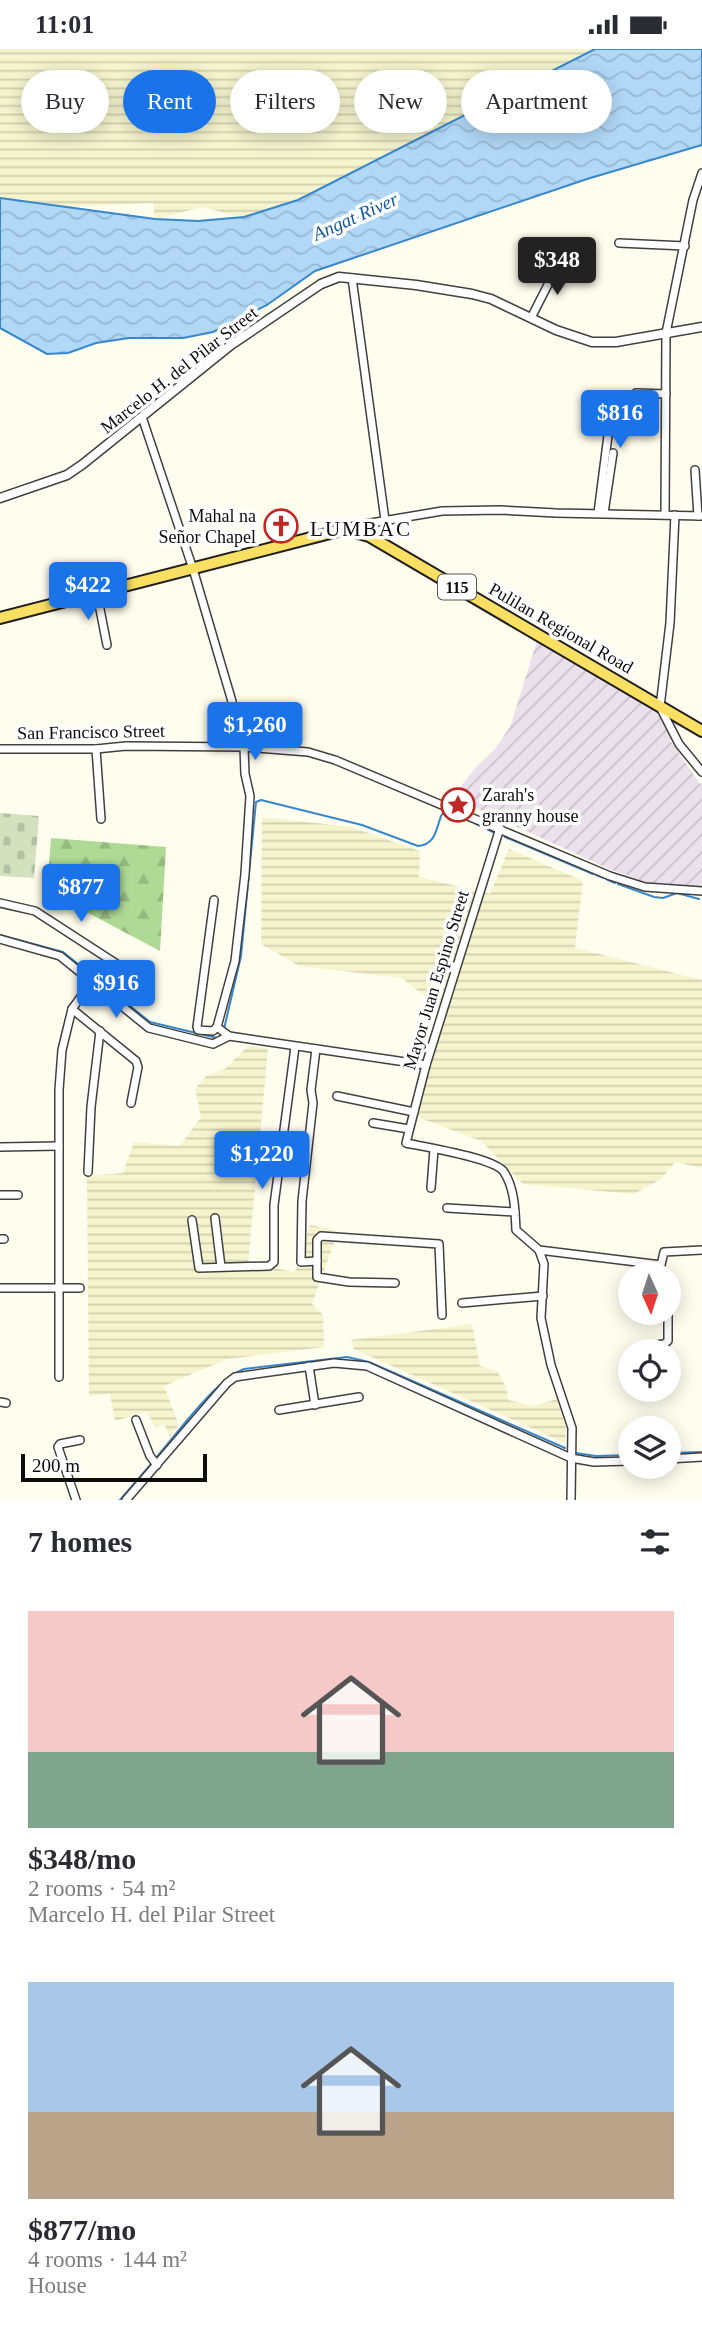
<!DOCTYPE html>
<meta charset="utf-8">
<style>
:root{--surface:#fff;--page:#f2f2f3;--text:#2b2b33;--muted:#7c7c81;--accent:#1a73e8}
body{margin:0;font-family:"Times New Roman",serif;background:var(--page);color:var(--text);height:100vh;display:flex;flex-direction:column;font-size:26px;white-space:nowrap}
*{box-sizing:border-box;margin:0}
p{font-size:23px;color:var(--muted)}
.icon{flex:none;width:38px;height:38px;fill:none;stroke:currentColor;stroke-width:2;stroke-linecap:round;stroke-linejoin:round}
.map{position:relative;height:1451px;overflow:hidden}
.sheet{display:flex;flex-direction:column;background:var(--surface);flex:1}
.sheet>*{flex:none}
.guide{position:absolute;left:21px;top:21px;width:662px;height:63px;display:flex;gap:14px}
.needle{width:46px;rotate:177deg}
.tools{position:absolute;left:618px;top:1213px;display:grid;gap:14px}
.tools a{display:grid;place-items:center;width:63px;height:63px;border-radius:50%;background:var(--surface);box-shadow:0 4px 18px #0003;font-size:35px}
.scale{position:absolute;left:21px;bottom:18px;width:186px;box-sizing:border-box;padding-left:7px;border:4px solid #0d0d0d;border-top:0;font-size:19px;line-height:24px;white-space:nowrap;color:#0d0d0d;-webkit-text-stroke:5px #fff;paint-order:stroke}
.price{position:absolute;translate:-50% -60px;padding:0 16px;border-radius:7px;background:var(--accent);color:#fff;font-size:23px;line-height:46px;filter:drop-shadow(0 2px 4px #0008)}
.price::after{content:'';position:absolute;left:50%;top:42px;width:21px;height:16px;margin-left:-10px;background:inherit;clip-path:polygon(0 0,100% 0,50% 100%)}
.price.current{background:#222;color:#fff}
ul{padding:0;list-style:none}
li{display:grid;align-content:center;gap:14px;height:371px;padding:0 28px}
li span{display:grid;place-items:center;height:217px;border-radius:0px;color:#555}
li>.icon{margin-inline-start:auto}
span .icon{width:126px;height:126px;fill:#fffc;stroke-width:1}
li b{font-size:30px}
h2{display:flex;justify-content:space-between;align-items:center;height:84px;padding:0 28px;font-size:30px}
.tag{padding:0 24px;border-radius:32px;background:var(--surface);box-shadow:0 4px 18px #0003;font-size:24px;line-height:63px}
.tag.current{background:var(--accent);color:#fff}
.status{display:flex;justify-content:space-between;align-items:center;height:49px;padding:0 35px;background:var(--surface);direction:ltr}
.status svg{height:19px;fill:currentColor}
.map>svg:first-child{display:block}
</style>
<div class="status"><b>11:01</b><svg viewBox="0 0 49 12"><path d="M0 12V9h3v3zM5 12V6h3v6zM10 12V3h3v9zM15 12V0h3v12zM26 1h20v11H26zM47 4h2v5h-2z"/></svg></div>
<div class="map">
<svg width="702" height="1451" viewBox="0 0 702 1451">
<defs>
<pattern id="industrial-furrows" width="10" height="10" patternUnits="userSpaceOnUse" patternTransform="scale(1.75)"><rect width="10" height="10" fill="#ebe1ec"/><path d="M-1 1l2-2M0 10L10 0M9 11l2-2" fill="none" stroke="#c8c0c9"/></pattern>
<pattern id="farmland-rules" width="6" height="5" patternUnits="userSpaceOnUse" patternTransform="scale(1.75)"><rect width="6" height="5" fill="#f5f4cd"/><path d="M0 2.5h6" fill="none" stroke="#d1d0af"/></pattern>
<pattern id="forest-firs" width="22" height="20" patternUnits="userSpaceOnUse" patternTransform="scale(1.75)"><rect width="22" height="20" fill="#afda95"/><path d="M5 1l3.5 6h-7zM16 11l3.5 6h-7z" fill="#95ba7f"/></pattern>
<pattern id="cemetery-stones" width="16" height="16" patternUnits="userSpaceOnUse" patternTransform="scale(1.75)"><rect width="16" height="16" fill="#d3e1be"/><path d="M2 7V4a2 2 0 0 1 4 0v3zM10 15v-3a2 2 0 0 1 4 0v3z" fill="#b4c0a2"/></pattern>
<pattern id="water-waves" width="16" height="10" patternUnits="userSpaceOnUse" patternTransform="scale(1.75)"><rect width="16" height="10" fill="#b1d8f7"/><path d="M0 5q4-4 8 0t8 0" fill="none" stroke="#97b8d3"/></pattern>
</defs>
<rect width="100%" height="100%" fill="#fffded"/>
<path fill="url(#industrial-furrows)" d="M537 592 679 676 670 691 700 735 702 734V839L648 834 609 820 452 748 477 717 495 700 510 678Z"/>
<g fill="url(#farmland-rules)">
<path d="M0 0H595L298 151 244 169 202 158 155 170 153 154 64 158 0 149Z"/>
<path d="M262 768 351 778 420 802 419 828 490 845 509 800 583 832 575 899 702 931V1119L675 1113 661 1130 634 1145 523 1135 481 1092 415 1067 442 960 402 929 299 917 261 895Z"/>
<path d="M248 997 268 999 248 1214 295 1223 310 1176 338 1182 312 1255 323 1266 324 1298 227 1310 164 1337 179 1376 170 1388 164 1375 155 1378 147 1362 115 1372 110 1345 89 1347 87 1127 123 1124 134 1093 180 1097 201 1068 195 1040 206 1027 225 1020Z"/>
<path d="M472 1275 480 1317 498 1323 507 1341 508 1351 534 1357 557 1350 566 1379 565 1394 354 1300 351 1291Z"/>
</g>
<path fill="url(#forest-firs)" d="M51 789 166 798 160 902 47 842Z"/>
<path fill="url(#cemetery-stones)" d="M0 764 39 767 34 829 0 827Z"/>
<path fill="url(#water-waves)" stroke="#3787ce" stroke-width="2" d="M595 0H702V96L587 130 315 222 267 256 213 283 183 289H129L96 294 68 304 47 305 0 279V149L155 170 198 172 244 168 298 151Z"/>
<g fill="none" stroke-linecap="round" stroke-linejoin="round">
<g stroke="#3787ce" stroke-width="2">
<path d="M475 774 493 783"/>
<path d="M505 788 593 825"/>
<path d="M596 826 604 829"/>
<path d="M606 830 615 834"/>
<path d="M618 835 654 848 663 849 677 844 699 850"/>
<path d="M0 886 63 903 150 973 217 989 223 986"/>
<path d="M224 980 241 907 256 753 261 751 362 776 418 797C435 796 436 781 441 767L443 764 450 763"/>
<path d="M576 1404 596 1407 630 1406"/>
<path d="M668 1404 702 1403"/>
<path d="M155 1410C177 1385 215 1331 244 1320L347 1308 369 1313 565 1399"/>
<path d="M120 1451 152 1414"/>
</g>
<defs>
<g id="minor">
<path d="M619 194 685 197"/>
<path d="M352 229 385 471"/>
<path d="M531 269 559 214 569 210"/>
<path d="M636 344 666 345"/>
<path d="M597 356 607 361 610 371 598 464"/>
<path d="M142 368 193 520 231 649 244 698 245 725 250 747 245 825 235 912 217 978"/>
<path d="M695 421 698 467"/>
<path d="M604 464 613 404"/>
<path d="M665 466 666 284 693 151 702 124"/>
<path d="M675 466 670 574 660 658 679 695 702 723"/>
<path d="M349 481 354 477 365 475 442 462 500 461 556 464 702 467"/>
<path d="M97 545 107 596"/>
<path d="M0 700H96L126 697 244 698 308 703 335 711 610 827 645 838 702 842"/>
<path d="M96 700 101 770"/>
<path d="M500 779 426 1016 406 1094C425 1098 495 1109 504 1123 515 1140 515 1162 516 1181L539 1201 544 1215 541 1269 551 1316 572 1379 571 1451"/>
<path d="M214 851 197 978 198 981 213 982 217 978"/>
<path d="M0 854 35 862 146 934"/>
<path d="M0 890 60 907 149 979 213 995 229 987"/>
<path d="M72 960 136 1012 138 1018 131 1054"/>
<path d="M217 978 229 987 426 1016"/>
<path d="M316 1000 311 1041 313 1054 302 1152 301 1213 317 1212V1228L349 1233 395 1234"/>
<path d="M337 1047 414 1063"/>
<path d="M373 1074 409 1080"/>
<path d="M0 1098 59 1097"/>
<path d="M88 1123 91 1058 100 982"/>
<path d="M431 1139 434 1100"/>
<path d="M0 1146H18"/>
<path d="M447 1159 515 1163"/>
<path d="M215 1169 221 1218"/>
<path d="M192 1171 199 1219 269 1217 274 1213V1156L295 998"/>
<path d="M0 1190H4"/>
<path d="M539 1201 661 1216 664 1203 702 1201"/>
<path d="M317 1212V1191L321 1187 439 1195 442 1266"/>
<path d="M668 1227 670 1234 668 1258"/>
<path d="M0 1239H80"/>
<path d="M462 1254 543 1247"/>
<path d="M646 1302 649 1297 664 1295 668 1292V1264"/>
<path d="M309 1317 315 1356"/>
<path d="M59 1328V1041L62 1001 72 960 91 934"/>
<path d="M0 1353 6 1354"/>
<path d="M279 1361 359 1348"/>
<path d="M136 1371 150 1407 157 1416"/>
<path d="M668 1410 702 1408"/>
<path d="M76 1451 58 1398 60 1395 80 1391"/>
<path d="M126 1451 227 1334 235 1328 334 1314 367 1317 571 1409 594 1413 630 1412"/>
</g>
<path id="tertiary" d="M0 449 67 426 83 415 231 296 321 235 339 228 416 236 472 245 491 250 556 281 592 293H616L702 278"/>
<path id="primary" d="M0 569 338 482 348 481 369 487 702 682"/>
</defs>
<use href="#minor" stroke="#404040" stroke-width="10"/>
<use href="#tertiary" stroke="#404040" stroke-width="11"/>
<use href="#primary" stroke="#1e1e1e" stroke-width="14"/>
<use href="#minor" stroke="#fff" stroke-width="7"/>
<use href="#tertiary" stroke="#fff" stroke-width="8"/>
<use href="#primary" stroke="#fae062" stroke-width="10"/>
</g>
<defs>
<symbol id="church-ring" viewBox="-11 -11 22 22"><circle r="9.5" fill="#fff" stroke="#be2723" stroke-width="1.5"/><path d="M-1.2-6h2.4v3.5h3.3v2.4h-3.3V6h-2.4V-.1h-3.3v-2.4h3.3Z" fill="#be2723"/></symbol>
<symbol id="sight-ring" viewBox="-11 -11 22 22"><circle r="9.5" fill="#fff" stroke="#be2723" stroke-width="1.5"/><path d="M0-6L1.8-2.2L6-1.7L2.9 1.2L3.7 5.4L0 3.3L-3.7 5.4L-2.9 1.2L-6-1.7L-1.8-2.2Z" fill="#be2723"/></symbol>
</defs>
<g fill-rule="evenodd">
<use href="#church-ring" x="262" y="458" width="38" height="38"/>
<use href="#sight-ring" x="439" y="737" width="38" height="38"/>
</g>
<g text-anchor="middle" stroke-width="7" stroke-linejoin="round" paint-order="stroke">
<rect fill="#fff" stroke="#565656" stroke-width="2" x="438" y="525.5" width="38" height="25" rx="5"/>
<g font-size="16" font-weight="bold" fill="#0d0d0d">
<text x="457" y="544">115</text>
</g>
<g font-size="18" fill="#0d0d0d" stroke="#fff">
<text transform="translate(179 321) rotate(-38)" y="6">Marcelo H. del Pilar Street</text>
<text transform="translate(561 579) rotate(30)" y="6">Pulilan Regional Road</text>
<text transform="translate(91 683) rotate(-1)" y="6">San Francisco Street</text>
<text transform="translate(436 931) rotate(-73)" y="6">Mayor Juan Espino Street</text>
</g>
<g font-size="18" fill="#0d0d0d" stroke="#fff" text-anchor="end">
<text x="256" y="473">Mahal na<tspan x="256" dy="21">Señor Chapel</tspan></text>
<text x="482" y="752" text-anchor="start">Zarah's<tspan x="482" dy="21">granny house</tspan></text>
</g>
<g font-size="19" font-style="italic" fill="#1559a0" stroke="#fff">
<text transform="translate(355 167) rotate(-24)" y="7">Angat River</text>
</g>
<g font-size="21" letter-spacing="2" fill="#0d0d0d" stroke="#fff">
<text x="361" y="487">LUMBAC</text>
</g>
</g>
</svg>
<div class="tools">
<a><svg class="needle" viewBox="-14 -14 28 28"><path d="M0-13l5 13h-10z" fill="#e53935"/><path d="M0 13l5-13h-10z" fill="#7c7c81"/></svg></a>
<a><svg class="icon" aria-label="locate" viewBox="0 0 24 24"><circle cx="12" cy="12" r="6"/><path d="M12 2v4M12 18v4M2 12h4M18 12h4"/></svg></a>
<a><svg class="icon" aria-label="layers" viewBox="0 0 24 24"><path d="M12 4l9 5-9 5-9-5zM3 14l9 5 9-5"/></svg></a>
</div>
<div class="scale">200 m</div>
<b class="price current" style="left:557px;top:248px">$348</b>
<b class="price" style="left:620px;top:401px">$816</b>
<b class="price" style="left:88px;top:573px">$422</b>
<b class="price" style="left:255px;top:713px">$1,260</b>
<b class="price" style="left:81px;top:875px">$877</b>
<b class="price" style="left:116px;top:971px">$916</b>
<b class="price" style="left:262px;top:1142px">$1,220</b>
<div class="guide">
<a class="tag">Buy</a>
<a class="tag current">Rent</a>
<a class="tag">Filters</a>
<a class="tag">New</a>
<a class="tag">Apartment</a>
</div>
</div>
<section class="sheet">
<h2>7 homes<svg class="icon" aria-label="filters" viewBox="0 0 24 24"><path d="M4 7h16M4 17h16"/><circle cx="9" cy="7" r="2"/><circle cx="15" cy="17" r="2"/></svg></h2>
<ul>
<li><span style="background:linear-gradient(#f6c9c9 65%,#7fa58c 0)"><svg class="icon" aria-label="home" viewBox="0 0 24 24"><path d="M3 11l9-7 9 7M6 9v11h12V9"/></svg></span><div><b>$348/mo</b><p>2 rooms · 54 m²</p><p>Marcelo H. del Pilar Street</p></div></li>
<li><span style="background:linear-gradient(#a9c7e8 60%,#b9a48a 0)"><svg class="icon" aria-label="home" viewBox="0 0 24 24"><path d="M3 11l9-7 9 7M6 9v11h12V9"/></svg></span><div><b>$877/mo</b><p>4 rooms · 144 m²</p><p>House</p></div></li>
</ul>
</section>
